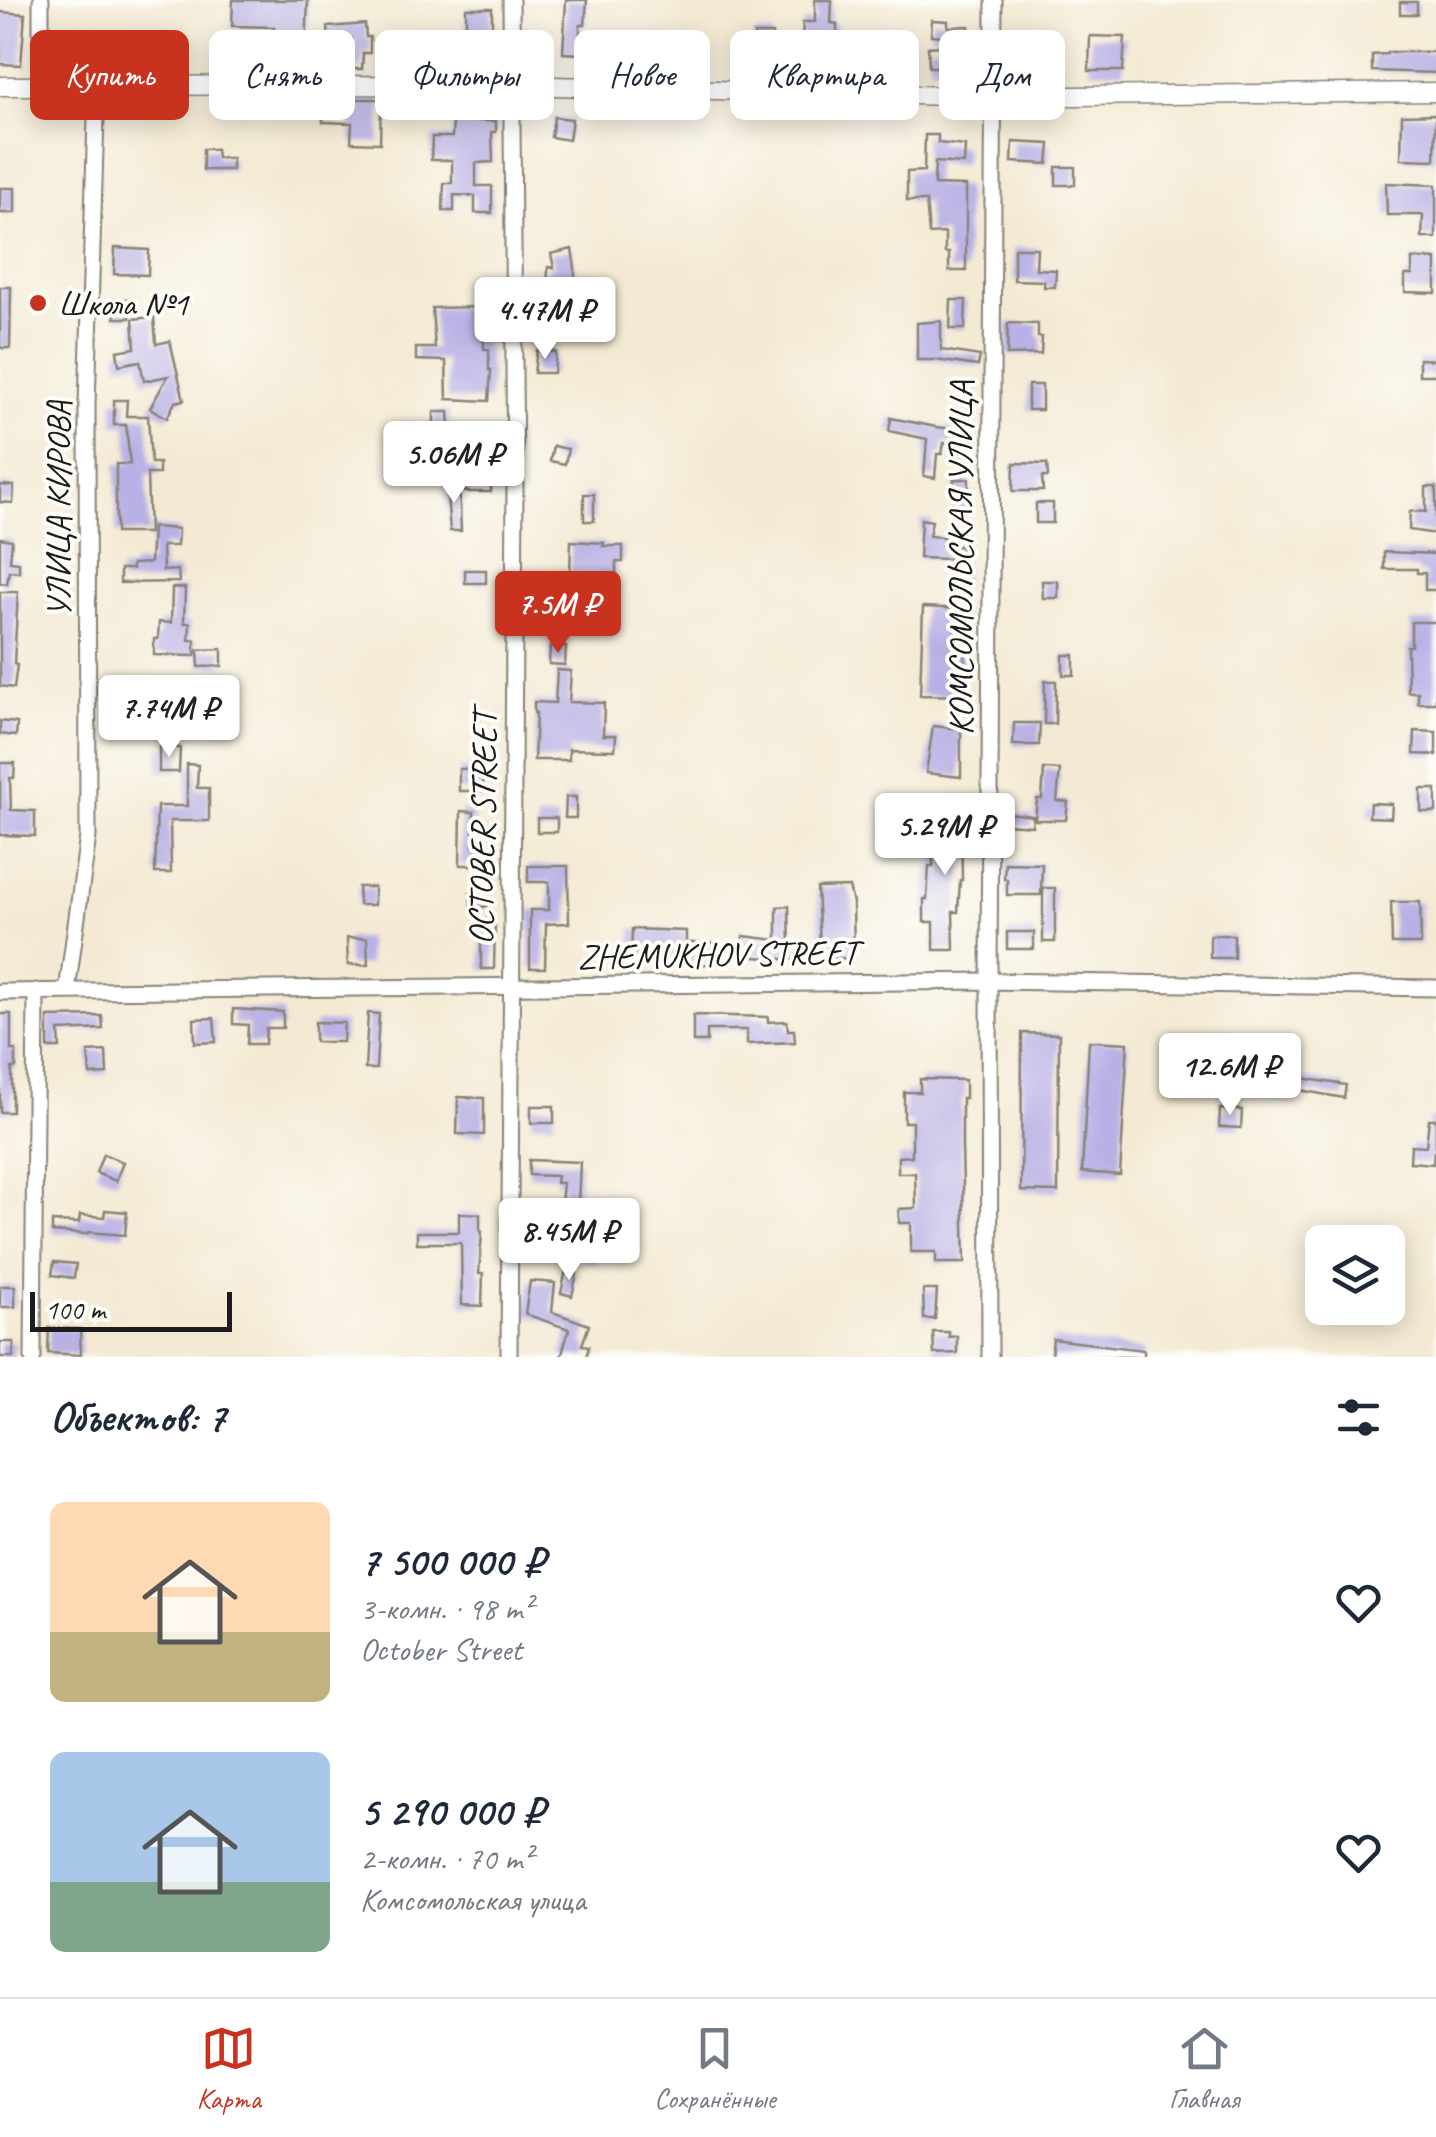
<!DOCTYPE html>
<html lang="ru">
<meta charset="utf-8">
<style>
:root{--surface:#fff;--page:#f6f6f7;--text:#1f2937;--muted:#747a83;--line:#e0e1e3;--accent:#c8321e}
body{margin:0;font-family:Caveat,sans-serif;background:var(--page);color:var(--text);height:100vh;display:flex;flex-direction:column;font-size:38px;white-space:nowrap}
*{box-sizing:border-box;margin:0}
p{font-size:32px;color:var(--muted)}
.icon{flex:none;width:55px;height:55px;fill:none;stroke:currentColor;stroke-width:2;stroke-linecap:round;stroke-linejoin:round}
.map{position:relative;height:1357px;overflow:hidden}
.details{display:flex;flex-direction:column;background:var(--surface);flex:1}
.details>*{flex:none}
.guide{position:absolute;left:30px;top:30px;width:1378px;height:90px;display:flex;gap:20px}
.buttons{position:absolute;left:1305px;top:1225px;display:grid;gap:20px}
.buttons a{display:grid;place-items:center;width:100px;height:100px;border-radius:15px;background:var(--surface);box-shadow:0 5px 25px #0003;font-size:50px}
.scale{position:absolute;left:30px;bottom:25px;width:202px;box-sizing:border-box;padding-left:10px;border:5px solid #1c1c1c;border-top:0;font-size:28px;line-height:35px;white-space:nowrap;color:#1c1c1c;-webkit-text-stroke:8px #fdfcf7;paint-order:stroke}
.price{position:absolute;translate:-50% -85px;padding:0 22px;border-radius:10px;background:#fff;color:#222;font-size:32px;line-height:65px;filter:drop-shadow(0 2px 5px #0008)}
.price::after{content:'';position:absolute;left:50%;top:60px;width:30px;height:22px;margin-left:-15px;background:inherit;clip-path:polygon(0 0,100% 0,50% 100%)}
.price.on{background:var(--accent);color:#fff}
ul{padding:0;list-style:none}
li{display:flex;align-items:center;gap:30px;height:250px;padding:0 50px}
li span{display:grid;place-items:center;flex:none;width:280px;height:200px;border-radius:15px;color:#555}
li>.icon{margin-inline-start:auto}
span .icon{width:120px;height:120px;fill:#fffc;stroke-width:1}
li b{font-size:42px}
h2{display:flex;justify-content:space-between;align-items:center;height:120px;padding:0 50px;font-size:42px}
.chip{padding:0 35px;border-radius:15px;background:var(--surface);box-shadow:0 5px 25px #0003;font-size:35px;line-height:90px}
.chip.on{background:var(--accent);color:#fff}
.tab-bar{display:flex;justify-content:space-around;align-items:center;height:140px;border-top:2px solid var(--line);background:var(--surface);font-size:28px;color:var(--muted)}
.tab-bar a{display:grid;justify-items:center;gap:5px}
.tab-bar .on{color:var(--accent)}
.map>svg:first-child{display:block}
</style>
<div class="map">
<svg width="1436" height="1357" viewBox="0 0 1436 1357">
<rect width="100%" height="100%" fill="#fdfcf7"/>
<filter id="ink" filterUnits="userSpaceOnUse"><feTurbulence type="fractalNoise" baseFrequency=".01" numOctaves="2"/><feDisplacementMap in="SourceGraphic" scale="20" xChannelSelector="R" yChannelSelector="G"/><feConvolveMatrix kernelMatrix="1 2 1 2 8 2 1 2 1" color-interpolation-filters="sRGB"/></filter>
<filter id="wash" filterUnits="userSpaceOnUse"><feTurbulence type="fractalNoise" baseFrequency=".0048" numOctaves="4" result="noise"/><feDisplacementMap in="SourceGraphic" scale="40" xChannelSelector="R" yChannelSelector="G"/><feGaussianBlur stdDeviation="2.25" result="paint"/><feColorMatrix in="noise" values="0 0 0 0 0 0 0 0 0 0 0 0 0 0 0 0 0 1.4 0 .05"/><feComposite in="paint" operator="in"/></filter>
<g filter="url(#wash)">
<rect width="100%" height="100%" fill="#f4ead4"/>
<g id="blocks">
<g fill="#b9b0e5">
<path d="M233 0H308L306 49H329V68H306V59L272 57 274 27 232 26Z"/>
<path d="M566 0H587L585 25H580V54L563 53Z"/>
<path d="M815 0H832L831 23 837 24V38H802L803 22H815Z"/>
<rect x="1400" y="2" width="17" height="12"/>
<rect x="466" y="8" width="26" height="26"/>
<path d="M0 12 25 14 21 65 0 64Z"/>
<path d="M932 20 948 21V27L969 26V38L931 35Z"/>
<path d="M365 24 366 37H370V53H363L362 69H352V38L329 40 328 27Z"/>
<path d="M451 32H463L462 56H466V59H494V70H451Z"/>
<rect x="1011" y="33" width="17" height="11"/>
<path d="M754 34H772L773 51H794V62H773L769 70 754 71Z"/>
<path d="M1090 36 1125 37 1123 71H1089Z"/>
<path d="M1031 38 1056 39 1055 58 1030 57Z"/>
<path d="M844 40 871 41 870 71 843 70Z"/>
<path d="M940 46V67H929L928 47Z"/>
<path d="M1387 52H1436V73L1372 71V55L1387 54Z"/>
<rect x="245" y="98" width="35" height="12"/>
<path d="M324 99H381L380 143 351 142 352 123 323 122Z"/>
<path d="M1436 114 1435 160 1401 159 1402 115Z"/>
<path d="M554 117 572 119 569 140 551 137Z"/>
<path d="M453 121H496V132H492L493 162 476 163V186H492V213H475V196L454 195V211H443L444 183H452V160H431L432 137H452Z"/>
<path d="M925 135H938V143L965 146 964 164 935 162 934 185 966 186V271H949V253H945V233L929 234 926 201H907V172L924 171Z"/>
<path d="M1013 142 1050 144 1048 164 1012 162Z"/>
<path d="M203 149H216L217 158H232V170H203Z"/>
<rect x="1056" y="167" width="19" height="18"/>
<path d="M1386 183 1436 185V238H1422L1423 215H1387Z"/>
<rect x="0" y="188" width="15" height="25"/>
<path d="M115 248 149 250 148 275 114 274Z"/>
<path d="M1014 248H1037L1036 269 1056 270 1055 287H1044V281L1014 280Z"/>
<path d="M572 249 575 268V285H607V321L573 322 574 332H558V318L535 317 534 298 547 297 548 267 554 268 551 254Z"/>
<path d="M1412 259H1436V293L1405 292V275H1412Z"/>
<path d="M0 287H11L10 348H0Z"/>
<rect x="115" y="299" width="15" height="19"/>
<path d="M951 300H966L965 329H950Z"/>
<path d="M483 307 484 349H489V370H491L489 401 447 399 446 361 416 360V348H435L432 308Z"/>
<path d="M154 317 156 344 170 341 184 400 175 402 167 418 150 408 168 376 144 381 140 361 119 365 117 351 135 348 133 319Z"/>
<path d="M941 321V350L980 356 978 366 936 360H917V323Z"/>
<path d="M1008 323 1038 324V337H1042L1041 354 1007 355Z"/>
<path d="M537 350 556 352 554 373H534Z"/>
<path d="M1419 359 1436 360V375H1419Z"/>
<rect x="1028" y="385" width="14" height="25"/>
<path d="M114 400H127L126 416H148L151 463H159V474H147L149 533H116V464H130L126 425H114Z"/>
<path d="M434 412H449L450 427 434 428Z"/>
<path d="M891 418 936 427 970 431 966 456 954 455V444L944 443 942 454H937L935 478 924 476 927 439 889 431Z"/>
<path d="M483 439 486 473H491V492H465V473H471L469 440Z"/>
<path d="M553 446 568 449 565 464 550 461Z"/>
<path d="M1014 463 1047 464 1048 477H1042L1043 491H1013Z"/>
<path d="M954 479H969L968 510H953Z"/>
<path d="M446 483H459L461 531H450Z"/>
<path d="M0 485 14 486 13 503 0 502Z"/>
<path d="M1426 487H1436V534L1409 530 1410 511 1426 512Z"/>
<rect x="584" y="494" width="10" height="27"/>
<rect x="1036" y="503" width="17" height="20"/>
<path d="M921 519 932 521 929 536 952 538V546H961L960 564H965V585H952L949 559 919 558Z"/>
<path d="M152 527 178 529 177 546H162L163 571 178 570 179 582 120 583V569H132V564L150 563Z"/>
<path d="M0 538 12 540 10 561 19 562V572L9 571 7 584 0 583Z"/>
<path d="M571 541 604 543 603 546H623V562H616V577L570 572Z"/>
<path d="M1384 552 1436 554V590H1425V573H1417V569H1384Z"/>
<rect x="465" y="570" width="21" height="13"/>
<path d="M1042 581H1058V598H1043Z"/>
<path d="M172 588H185L184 623H190L189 640H195V656L154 655V639H158L159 622 171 623Z"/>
<path d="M535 589 562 590V603L535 602Z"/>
<path d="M0 592H18L14 664 17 665 14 688 0 686Z"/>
<path d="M554 605H574V619L554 620Z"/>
<path d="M923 607 964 609 965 658 963 696 920 695Z"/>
<path d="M1411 622H1436V703H1418V692H1408L1407 646H1411Z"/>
<path d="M550 646 566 647 565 665 549 664Z"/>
<path d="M222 649V666L199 667 198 650Z"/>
<rect x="1063" y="655" width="11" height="20"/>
<path d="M557 670 571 671 569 702 604 703 603 735H616L615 750 569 749V760H534L536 713H534V702L555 703Z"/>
<path d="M1045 681H1056L1055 724H1044Z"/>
<path d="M0 721 17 723 16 736 0 734Z"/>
<path d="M1014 723H1040L1039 745H1013Z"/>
<path d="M933 726 961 729V777L926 773Z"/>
<path d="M1415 731 1436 732V755L1414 754Z"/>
<path d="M159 747 180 748 179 772H159Z"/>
<path d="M0 763H15L14 778H10L11 810 35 811V836L0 835Z"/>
<path d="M187 764 198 765 197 788H209V821H170L171 873H155L157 806H187Z"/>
<path d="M459 769H473L472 777H483V791H459Z"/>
<path d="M1044 769 1060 770 1057 801 1068 802 1066 820H1035L1037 799H1042Z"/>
<rect x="1421" y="789" width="15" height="23"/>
<path d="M566 797H576V818H565Z"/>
<path d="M1370 803 1392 804 1391 818 1369 817Z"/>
<path d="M942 807H961L962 880H960L958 912H953L954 950H934V922H924V899H927L929 866H933L932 826 942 825Z"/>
<path d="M461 811 474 812 473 846H486V865H460Z"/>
<path d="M1008 813 1033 816 1032 826 1007 824Z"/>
<rect x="537" y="818" width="20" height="14"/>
<path d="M1005 863 1042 864 1041 895H1007V879H1004Z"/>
<path d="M528 866H568L569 923 546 924 545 968H530V910H549V882H528Z"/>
<path d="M358 887H374V905H359Z"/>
<path d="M849 887 853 903 854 958 798 960 741 956 743 936 777 940V907L789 906 790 947 820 946 817 888Z"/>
<rect x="1043" y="888" width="12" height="54"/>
<path d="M487 891 489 906 471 909 470 893Z"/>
<path d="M1391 902H1420L1421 944H1392Z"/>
<path d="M481 919H495L494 969H481Z"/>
<path d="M632 929 686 931V943H719V964L631 965Z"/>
<rect x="1007" y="932" width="27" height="17"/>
<rect x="1210" y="935" width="24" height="23"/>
<path d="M347 938H367L368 965H348Z"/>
<path d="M233 1009 283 1012V1028H266L265 1044H247L248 1025 233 1024Z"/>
<path d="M368 1013 379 1014 376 1069H365Z"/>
<path d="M0 1014H11V1050H16V1068H12V1112H0Z"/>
<path d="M693 1015 768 1017V1022L787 1021 788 1030H794L795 1042 747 1044V1030H707V1042H693Z"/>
<path d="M102 1016 103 1029 59 1031 60 1048H48V1017Z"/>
<path d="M214 1018 216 1042 195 1043 194 1019Z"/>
<path d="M315 1022 344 1023 343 1042H315Z"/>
<path d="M1022 1033 1059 1034 1058 1192 1021 1191Z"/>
<path d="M1089 1041 1128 1043 1120 1175 1082 1172Z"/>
<path d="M106 1051 107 1074 90 1075 88 1052Z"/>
<path d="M1301 1078 1346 1085 1344 1098 1299 1090Z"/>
<path d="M920 1079 965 1080V1098H962V1146L965 1263H936V1252H911V1223H899V1209L916 1208 915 1173H898V1157L912 1156V1122H904V1092H920Z"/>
<path d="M458 1097 484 1098V1135L457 1134Z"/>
<rect x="531" y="1106" width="23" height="17"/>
<path d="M1220 1109 1242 1110 1241 1128 1219 1127Z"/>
<path d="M1429 1119H1436V1152H1434L1433 1164 1410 1162 1411 1145 1426 1146Z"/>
<path d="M103 1154 123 1162 116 1181 96 1173Z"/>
<path d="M529 1160 580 1162 578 1203 595 1206 594 1210 599 1211 597 1224 560 1218 559 1226 529 1222 531 1203 561 1204 563 1183H556L557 1176 529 1175Z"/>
<path d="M105 1210 127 1212 125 1235 88 1232 87 1234 52 1232V1222L79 1223 80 1215 104 1217Z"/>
<path d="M459 1213 480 1214V1231H482L479 1274H483L482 1306 462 1305 461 1243H417V1232H459Z"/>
<path d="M586 1237 599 1239 595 1263 582 1261Z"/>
<path d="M54 1262 76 1264 74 1278 52 1275Z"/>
<path d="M566 1270 577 1273 572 1296 561 1293Z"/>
<path d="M530 1281 555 1283 552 1312 589 1325 582 1345 589 1346 586 1357H561L569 1329 525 1314Z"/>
<rect x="0" y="1286" width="15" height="21"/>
<path d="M923 1290H937L935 1319H924Z"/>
<path d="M49 1328 80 1329 81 1355 48 1353Z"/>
<path d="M933 1332H949V1337L957 1336V1353L934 1354Z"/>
<path d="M1053 1339 1144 1350V1357H1051Z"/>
<path d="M0 1342H14L13 1357H0Z"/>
</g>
</g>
</g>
<g filter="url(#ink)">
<use href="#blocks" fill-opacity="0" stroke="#888378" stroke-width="2.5"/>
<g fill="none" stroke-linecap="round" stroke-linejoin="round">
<defs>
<g id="minor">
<path d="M41 86V0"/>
<path d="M67 991 88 836 87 405 97 86"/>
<path d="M0 992 989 981 1436 988"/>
<path d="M33 1357 36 991"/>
<path d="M509 1357 515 486 511 0"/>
<path d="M990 1357 989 981 994 0"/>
</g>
<path id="tertiary" d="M0 86 511 85 992 97 1436 92"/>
</defs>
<use href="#minor" stroke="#888378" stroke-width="19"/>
<use href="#tertiary" stroke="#888378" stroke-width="21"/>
<use href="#minor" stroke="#fff" stroke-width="15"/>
<use href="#tertiary" stroke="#fff" stroke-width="18"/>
</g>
</g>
<circle fill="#c8321e" stroke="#fdfcf7" stroke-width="4" cx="38" cy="303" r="10"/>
<g text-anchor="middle" stroke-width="8" stroke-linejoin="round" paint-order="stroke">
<g font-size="35" fill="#1c1c1c" stroke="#fdfcf7" text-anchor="start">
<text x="58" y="315">Школа №1</text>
</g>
<g font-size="35" fill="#1c1c1c" stroke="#fdfcf7">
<text transform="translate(58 509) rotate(-90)" y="12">УЛИЦА КИРОВА</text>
<text transform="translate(960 558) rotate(-90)" y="12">КОМСОМОЛЬСКАЯ УЛИЦА</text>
<text transform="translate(482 828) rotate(-89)" y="12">OCTOBER STREET</text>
<text transform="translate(718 954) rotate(-1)" y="12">ZHEMUKHOV STREET</text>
</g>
</g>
</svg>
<div class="buttons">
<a><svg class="icon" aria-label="layers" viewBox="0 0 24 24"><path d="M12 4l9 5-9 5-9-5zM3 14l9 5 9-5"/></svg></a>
</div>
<div class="scale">100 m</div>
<b class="price" style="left:545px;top:362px">4.47M ₽</b>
<b class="price" style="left:454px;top:506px">5.06M ₽</b>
<b class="price on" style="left:558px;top:656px">7.5M ₽</b>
<b class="price" style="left:169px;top:760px">7.74M ₽</b>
<b class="price" style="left:945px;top:878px">5.29M ₽</b>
<b class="price" style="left:1230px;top:1118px">12.6M ₽</b>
<b class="price" style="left:569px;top:1283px">8.45M ₽</b>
<div class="guide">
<a class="chip on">Купить</a>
<a class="chip">Снять</a>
<a class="chip">Фильтры</a>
<a class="chip">Новое</a>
<a class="chip">Квартира</a>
<a class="chip">Дом</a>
</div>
</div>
<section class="details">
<h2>Объектов: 7<svg class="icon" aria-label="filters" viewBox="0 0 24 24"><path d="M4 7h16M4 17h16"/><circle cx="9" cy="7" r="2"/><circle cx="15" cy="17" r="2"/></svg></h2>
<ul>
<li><span style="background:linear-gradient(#ffd9b3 65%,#c2b280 0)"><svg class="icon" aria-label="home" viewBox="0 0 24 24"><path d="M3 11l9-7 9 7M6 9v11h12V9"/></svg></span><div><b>7 500 000 ₽</b><p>3-комн. · 98 m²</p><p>October Street</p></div><svg class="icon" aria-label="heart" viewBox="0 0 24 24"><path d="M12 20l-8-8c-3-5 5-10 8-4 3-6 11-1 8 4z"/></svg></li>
<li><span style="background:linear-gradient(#a9c7e8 65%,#7fa58c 0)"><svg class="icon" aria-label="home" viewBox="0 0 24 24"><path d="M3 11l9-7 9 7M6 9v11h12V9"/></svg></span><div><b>5 290 000 ₽</b><p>2-комн. · 70 m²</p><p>Комсомольская улица</p></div><svg class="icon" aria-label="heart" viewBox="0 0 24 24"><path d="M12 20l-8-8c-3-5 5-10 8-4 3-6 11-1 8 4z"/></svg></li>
</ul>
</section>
<nav class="tab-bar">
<a class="on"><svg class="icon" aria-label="map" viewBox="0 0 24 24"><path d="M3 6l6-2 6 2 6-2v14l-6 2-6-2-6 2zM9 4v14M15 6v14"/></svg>Карта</a>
<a><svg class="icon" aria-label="saved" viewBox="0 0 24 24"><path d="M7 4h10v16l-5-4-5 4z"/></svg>Сохранённые</a>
<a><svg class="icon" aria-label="home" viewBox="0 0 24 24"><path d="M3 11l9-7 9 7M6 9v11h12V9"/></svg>Главная</a>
</nav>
